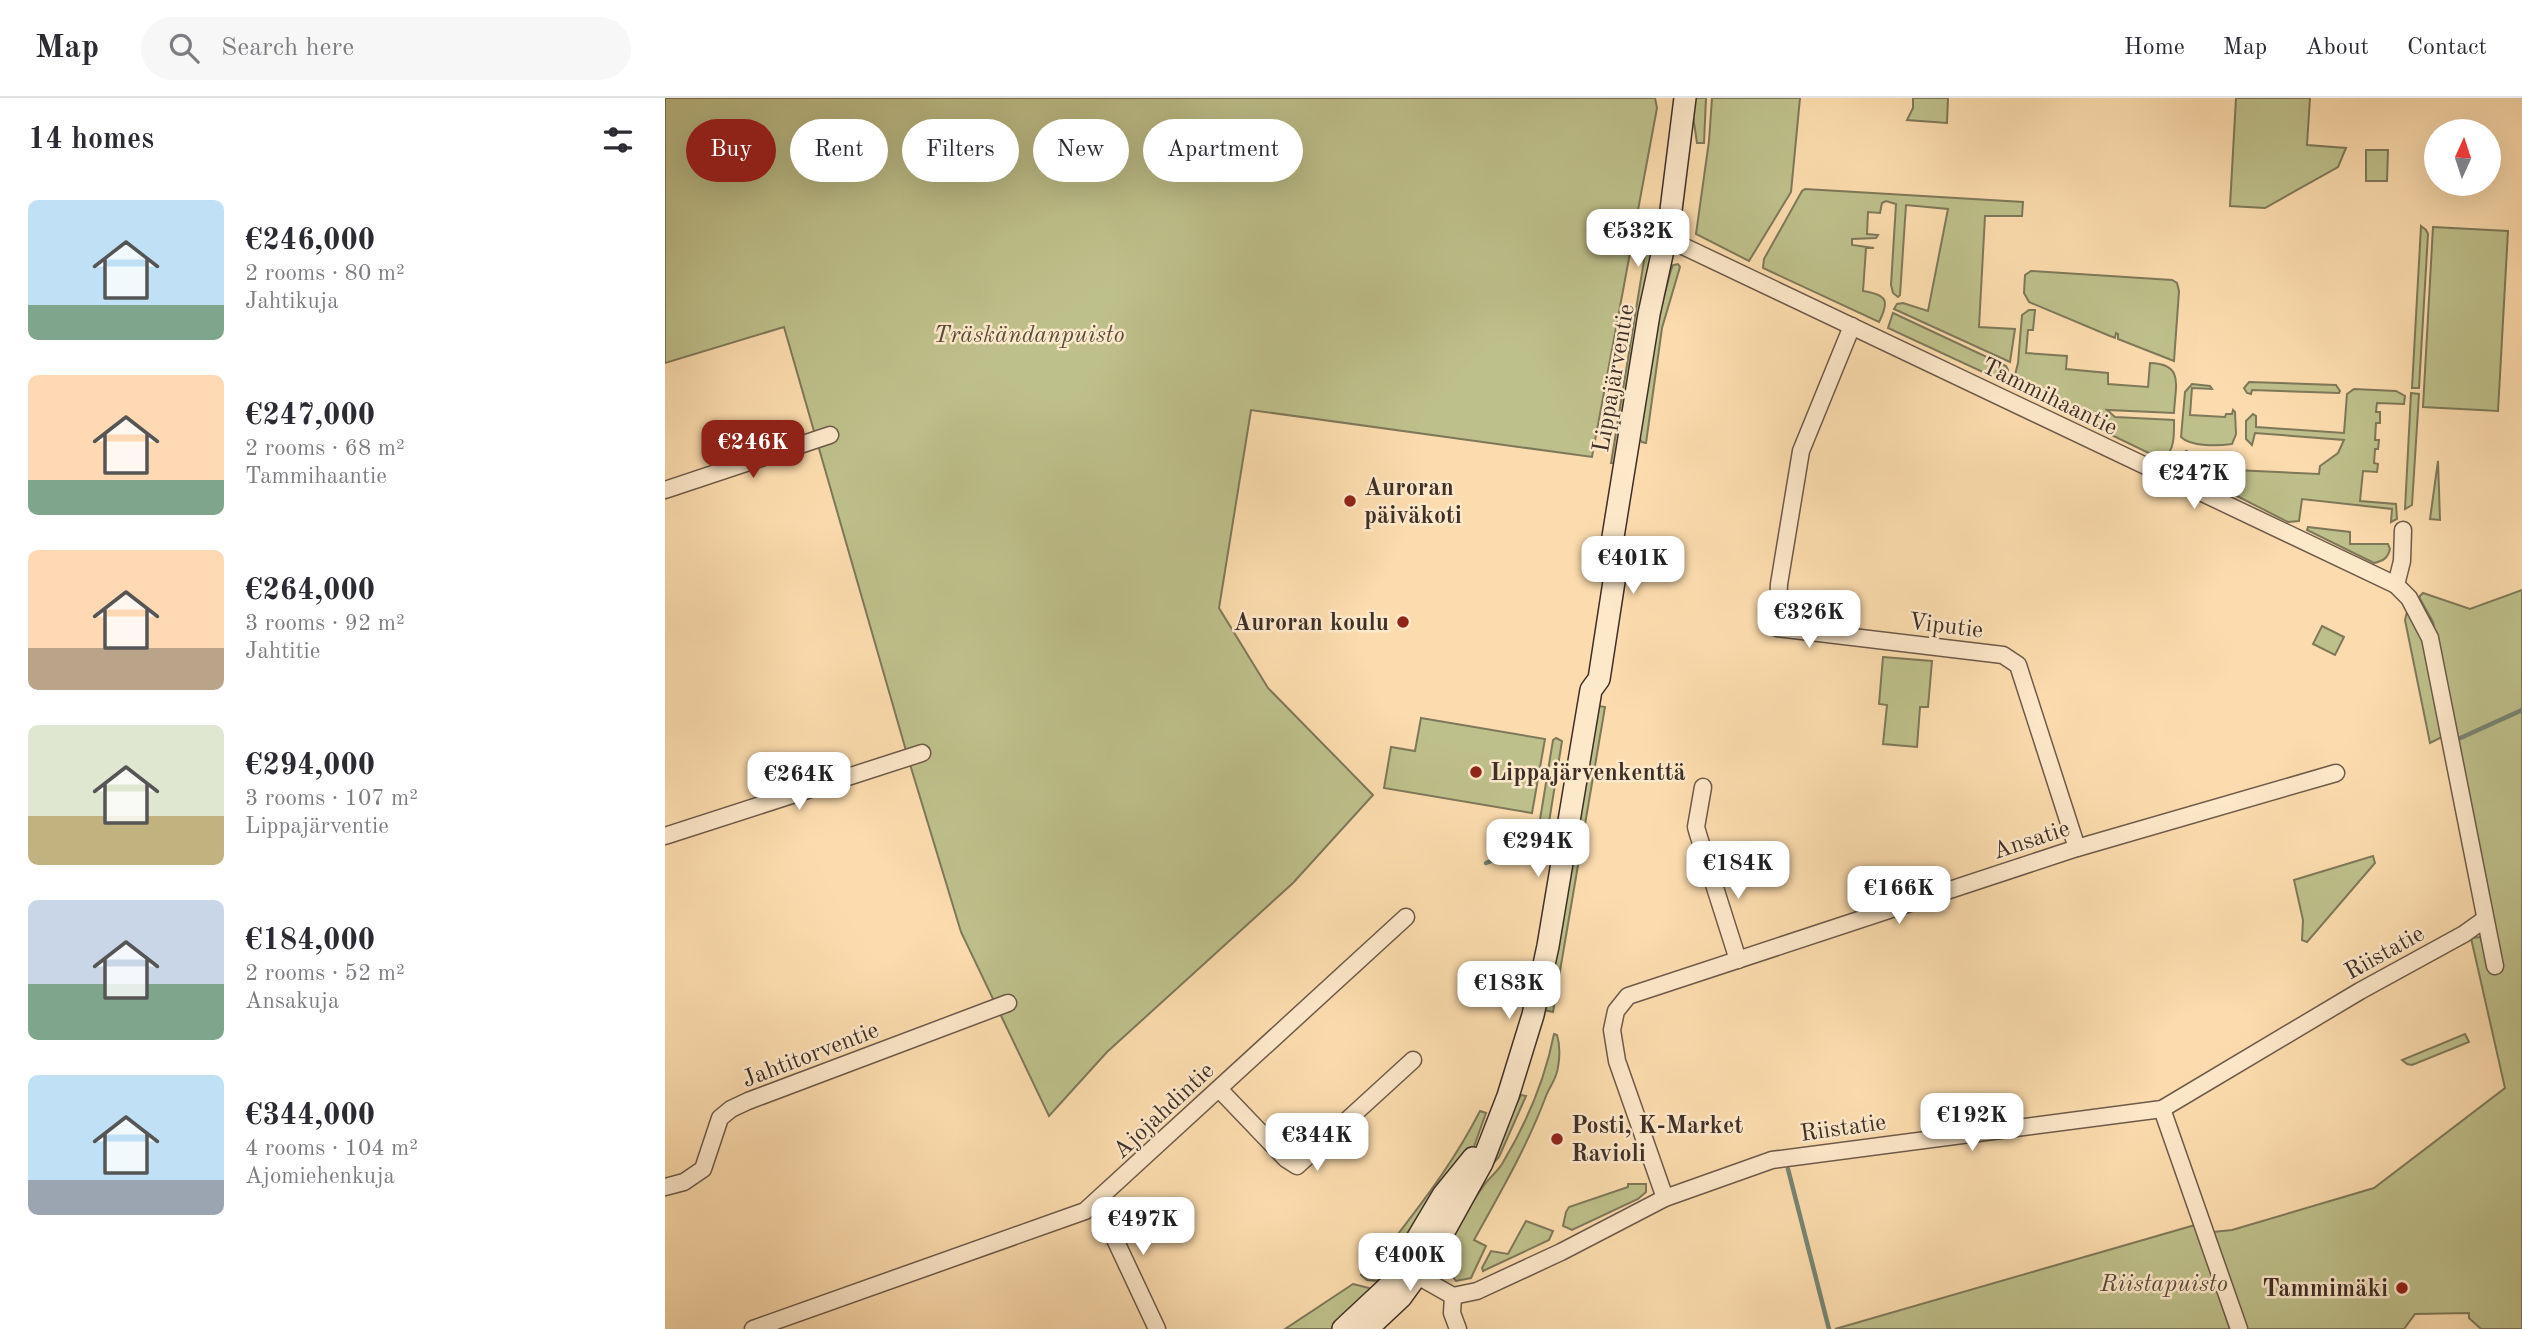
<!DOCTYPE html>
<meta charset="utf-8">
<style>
:root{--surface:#fff;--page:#f7f7f7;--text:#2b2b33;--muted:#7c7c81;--line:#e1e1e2;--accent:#8f2418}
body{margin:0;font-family:"Old Standard TT",serif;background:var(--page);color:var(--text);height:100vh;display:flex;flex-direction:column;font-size:26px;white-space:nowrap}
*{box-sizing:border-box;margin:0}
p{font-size:23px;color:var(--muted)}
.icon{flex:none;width:38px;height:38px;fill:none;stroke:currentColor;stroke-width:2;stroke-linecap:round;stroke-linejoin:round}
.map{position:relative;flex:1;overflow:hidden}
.drawer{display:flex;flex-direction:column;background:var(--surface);width:665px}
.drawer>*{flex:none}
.guide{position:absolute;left:21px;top:21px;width:665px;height:63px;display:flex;gap:14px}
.needle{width:46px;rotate:3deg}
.controls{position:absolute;left:1759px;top:21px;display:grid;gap:14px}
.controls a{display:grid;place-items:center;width:77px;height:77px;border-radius:50%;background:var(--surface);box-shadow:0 7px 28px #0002;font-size:35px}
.price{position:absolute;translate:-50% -60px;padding:0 16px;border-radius:14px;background:#fff;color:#222;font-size:23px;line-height:46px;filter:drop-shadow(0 2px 4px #0008)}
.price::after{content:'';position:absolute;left:50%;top:42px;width:21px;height:16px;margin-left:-10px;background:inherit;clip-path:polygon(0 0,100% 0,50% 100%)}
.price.on{background:var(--accent);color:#fff}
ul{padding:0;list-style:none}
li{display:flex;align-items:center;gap:21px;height:175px;padding:0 28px}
li span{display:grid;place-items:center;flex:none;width:196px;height:140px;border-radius:10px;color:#555}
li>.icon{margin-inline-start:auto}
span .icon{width:84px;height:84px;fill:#fffc;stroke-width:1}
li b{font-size:30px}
h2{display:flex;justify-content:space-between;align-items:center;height:84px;padding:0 28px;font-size:30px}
.pill{padding:0 24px;border-radius:32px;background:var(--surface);box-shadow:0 7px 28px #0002;font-size:24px;line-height:63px}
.pill.on{background:var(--accent);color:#fff}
header{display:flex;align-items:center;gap:42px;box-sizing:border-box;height:98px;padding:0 35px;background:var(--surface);border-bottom:2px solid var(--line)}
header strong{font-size:33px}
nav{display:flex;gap:38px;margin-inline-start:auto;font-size:24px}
.search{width:490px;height:63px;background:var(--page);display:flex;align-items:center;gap:18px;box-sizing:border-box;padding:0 24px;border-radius:38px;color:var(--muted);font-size:26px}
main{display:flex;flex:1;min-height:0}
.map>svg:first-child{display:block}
</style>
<header>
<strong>Map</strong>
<div class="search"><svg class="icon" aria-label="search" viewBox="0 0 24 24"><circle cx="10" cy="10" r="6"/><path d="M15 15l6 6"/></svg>Search here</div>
<nav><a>Home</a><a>Map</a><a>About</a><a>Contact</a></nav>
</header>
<main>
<section class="drawer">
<h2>14 homes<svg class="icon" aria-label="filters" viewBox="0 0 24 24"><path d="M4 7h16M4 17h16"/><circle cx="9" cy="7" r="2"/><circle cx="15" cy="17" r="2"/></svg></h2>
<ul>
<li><span style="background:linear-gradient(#bfe0f5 75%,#7fa58c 0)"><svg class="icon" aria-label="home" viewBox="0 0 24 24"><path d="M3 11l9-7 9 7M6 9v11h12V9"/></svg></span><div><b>€246,000</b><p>2 rooms · 80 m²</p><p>Jahtikuja</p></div></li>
<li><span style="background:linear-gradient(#ffd9b3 75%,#7fa58c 0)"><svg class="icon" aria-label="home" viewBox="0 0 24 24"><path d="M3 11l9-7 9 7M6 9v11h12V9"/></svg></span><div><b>€247,000</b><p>2 rooms · 68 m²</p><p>Tammihaantie</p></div></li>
<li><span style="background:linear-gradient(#ffd9b3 70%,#b9a48a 0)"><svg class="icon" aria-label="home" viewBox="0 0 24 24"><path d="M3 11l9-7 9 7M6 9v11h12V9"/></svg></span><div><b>€264,000</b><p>3 rooms · 92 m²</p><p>Jahtitie</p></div></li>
<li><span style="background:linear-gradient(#dfe7d0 65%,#c2b280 0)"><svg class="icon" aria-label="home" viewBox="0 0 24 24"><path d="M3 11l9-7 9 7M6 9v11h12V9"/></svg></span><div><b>€294,000</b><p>3 rooms · 107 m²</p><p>Lippajärventie</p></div></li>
<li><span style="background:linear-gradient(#c9d6e8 60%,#7fa58c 0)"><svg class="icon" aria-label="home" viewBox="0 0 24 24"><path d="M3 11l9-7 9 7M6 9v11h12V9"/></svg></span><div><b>€184,000</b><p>2 rooms · 52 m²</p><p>Ansakuja</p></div></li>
<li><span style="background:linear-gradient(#bfe0f5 75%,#9aa5b1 0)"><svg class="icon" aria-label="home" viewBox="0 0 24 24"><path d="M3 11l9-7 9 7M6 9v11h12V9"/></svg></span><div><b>€344,000</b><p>4 rooms · 104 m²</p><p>Ajomiehenkuja</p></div></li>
</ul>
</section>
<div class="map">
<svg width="1857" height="1231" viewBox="0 0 1857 1231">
<rect width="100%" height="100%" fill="#fcdcae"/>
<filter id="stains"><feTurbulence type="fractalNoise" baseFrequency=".00286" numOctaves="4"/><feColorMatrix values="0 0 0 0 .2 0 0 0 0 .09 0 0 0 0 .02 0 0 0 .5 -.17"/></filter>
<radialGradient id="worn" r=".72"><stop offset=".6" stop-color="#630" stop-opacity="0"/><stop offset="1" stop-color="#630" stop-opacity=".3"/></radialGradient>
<g fill="#bec08b" stroke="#7e785a" stroke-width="2">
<path d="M0 0H990L992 10 927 359 586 312 554 510 603 590 708 697 628 785 442 954 384 1018 296 834 244 663 119 229 0 265Z"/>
<path d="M1029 0H1041L1039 45H1032L1028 18Z"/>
<path d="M1047 0H1135L1126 94 1084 163 1031 136 1044 43Z"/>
<path d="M1248 0H1283L1282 25 1242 22 1248 10Z"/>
<path d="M1571 0H1645L1642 47 1681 50 1673 69 1600 110 1565 108Z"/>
<path d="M1701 52H1723L1722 83H1701Z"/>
<path d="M1140 91 1358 104 1357 118H1320L1314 229 1350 231 1345 264 1229 211 1232 206 1238 205 1263 213 1283 111 1241 107 1235 197 1233 199 1228 195 1226 187 1231 106 1221 103 1217 105 1215 115 1203 114 1202 136 1213 137 1211 140 1187 141V147L1209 150H1201L1198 193C1222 197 1225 202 1214 224L1098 170 1099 161 1137 93Z"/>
<path d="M1756 128 1761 132 1763 136 1754 290H1747Z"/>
<path d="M1768 129 1843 133 1833 313 1758 309Z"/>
<path d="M995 135 952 365H946L982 144Z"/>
<path d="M1013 166 1015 169 997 230 981 345 977 344 973 339 992 225 1006 172 1008 167Z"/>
<path d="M1366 173 1507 182 1512 185 1514 193 1509 263 1453 241V236L1451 235 1450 240 1445 238 1364 204 1359 195 1360 177Z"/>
<path d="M1364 212H1370L1368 232H1363L1361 255 1402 258 1401 271 1443 275V286L1483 289 1485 265C1520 266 1510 288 1509 315L1442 312 1450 319 1509 322C1509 336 1510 350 1500 360H1494L1347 289 1353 265 1357 217Z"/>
<path d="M1228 215 1341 268 1343 272 1341 282 1337 283 1223 230Z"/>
<path d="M1584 284 1671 287 1675 293 1674 295 1587 292 1586 296 1582 295 1579 290Z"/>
<path d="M1527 286 1545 288 1547 291 1527 290 1525 317 1560 319 1561 316H1567L1568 312 1570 314 1571 336 1567 346C1553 348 1526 349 1516 339L1520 294Z"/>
<path d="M1689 291 1731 293 1740 298 1739 306 1712 305 1711 314H1715V325H1711L1710 342H1714L1713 351H1710L1709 365 1713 366 1712 374 1698 373 1695 403 1731 406 1732 421 1726 424 1727 411 1637 401 1634 423 1623 424 1515 369 1513 360 1521 353 1570 372 1654 376 1655 368 1673 355 1679 342 1590 335 1587 347 1581 341V323L1588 316 1591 318V329L1679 335 1682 296Z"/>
<path d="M1746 295 1754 296 1747 407 1740 411Z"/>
<path d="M1773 363 1775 422 1765 421Z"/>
<path d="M1643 429 1685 434V446H1723L1725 451C1723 460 1718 463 1709 465L1642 432Z"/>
<path d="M1857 492V1231H1816L1804 1220V1215L1750 1216 1739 1231H1580L1547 1134 1567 1132 1709 1090 1840 990 1806 840 1815 839 1819 849 1829 836 1768 524 1754 499 1758 495 1805 511Z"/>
<path d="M1743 510 1753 523 1779 638 1765 645 1740 522Z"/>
<path d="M1657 528 1679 539 1670 557 1648 546Z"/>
<path d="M1218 559 1267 563 1263 609H1255L1252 649 1218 646 1222 607 1214 606Z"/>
<path d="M933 608 940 609 888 914 879 912Z"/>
<path d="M756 620 880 641 867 715 719 690 726 649 750 653Z"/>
<path d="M891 640 897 643 881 743 878 745H874L872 740 888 642Z"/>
<path d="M1708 758 1710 765 1642 844 1637 842 1638 822 1629 782Z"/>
<path d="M889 936 892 937C895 947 895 958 893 969 892 980 885 988 881 998 862 1049 835 1095 809 1142L821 1148 806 1180 791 1183 780 1168C779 1145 806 1105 820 1086 825 1079 832 1074 837 1066 861 1026 880 982 889 936Z"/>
<path d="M1800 936 1804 944 1747 967 1742 966 1737 962Z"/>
<path d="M856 997 861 998 834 1059 825 1069 843 1021Z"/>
<path d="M815 1013 821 1015 807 1054 746 1143 733 1136C764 1096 792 1058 815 1013Z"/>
<path d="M963 1086H981V1094L973 1101 907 1132 898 1128 901 1114 904 1109 963 1089Z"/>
<path d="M861 1123 888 1133 884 1142 818 1173 817 1170 826 1153 843 1156Z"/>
<path d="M1530 1127 1565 1231H1170Z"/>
<path d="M728 1142 742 1151 713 1183 702 1182 696 1177Z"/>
<path d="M688 1186 708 1191 670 1231H620Z"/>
</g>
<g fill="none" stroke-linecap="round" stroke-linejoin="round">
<g stroke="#788472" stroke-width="4.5">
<path d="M1791 642 1857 612"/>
<path d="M821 765 842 757 853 756 854 754"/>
<path d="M1123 1071 1164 1231"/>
</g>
<defs>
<g id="minor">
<path d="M1001 140 1731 487 1744 500 1765 540 1830 868"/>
<path d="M1187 228 1136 353 1114 486 1112 530 1338 557 1353 567 1412 750"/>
<path d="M0 392 165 337"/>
<path d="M1731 487 1737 463 1738 432"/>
<path d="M1038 689 1031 729 1033 736 1073 862"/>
<path d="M0 738 257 655"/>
<path d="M554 991 621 1061 632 1068 748 962"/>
<path d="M1497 1011 1574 1231"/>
<path d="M0 1089 19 1084 38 1071 55 1020 66 1011 83 1003 343 905"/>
<path d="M1000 1100 952 963 947 932 951 913 963 898 1412 750 1671 675"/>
<path d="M432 1103 492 1231"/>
<path d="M742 1172 788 1198 812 1193 896 1154 1000 1100 1107 1062 1497 1011 1695 893 1799 836 1820 821"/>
<path d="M788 1198 787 1215 793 1231"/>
<path d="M88 1231 420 1113 741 819"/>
</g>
<g id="secondary">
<path d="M941 457 947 445 984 216 1005 120 1020 0"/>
<path d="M678 1231 724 1188 778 1097 808 1060"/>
<path d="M702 1231 736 1199 765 1159 817 1065 843 998 868 917 883 848 926 592 934 581 952 464 947 445"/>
</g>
</defs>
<use href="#minor" stroke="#6d5a4a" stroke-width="19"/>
<use href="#secondary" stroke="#3d2f28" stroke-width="24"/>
<use href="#minor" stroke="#fde8ca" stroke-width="16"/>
<use href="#secondary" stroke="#fde8ca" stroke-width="21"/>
</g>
<g fill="#8f2418" stroke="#fde8ca" stroke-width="2.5">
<circle cx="685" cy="403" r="7"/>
<circle cx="738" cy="524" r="7"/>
<circle cx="811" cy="674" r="7"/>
<circle cx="892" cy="1041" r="7"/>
<circle cx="1737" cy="1190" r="7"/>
</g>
<g text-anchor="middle" stroke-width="5" stroke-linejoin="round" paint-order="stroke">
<g font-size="24" font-style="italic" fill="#574c3c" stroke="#fde8ca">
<text x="364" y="244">Träskändanpuisto</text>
<text x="1499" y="1193">Riistapuisto</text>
</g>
<g font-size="24" fill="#3d2f28" stroke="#fde8ca">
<text transform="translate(948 280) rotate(-80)" y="8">Lippajärventie</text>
<text transform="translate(1385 298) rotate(26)" y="8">Tammihaantie</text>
<text transform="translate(1281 527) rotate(7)" y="8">Viputie</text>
<text transform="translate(1366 741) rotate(-18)" y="8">Ansatie</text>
<text transform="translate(1719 854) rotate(-29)" y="8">Riistatie</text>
<text transform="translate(145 956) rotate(-21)" y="8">Jahtitorventie</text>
<text transform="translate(498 1012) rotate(-43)" y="8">Ajojahdintie</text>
<text transform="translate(1178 1029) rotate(-8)" y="8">Riistatie</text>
</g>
<g font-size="24" font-weight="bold" fill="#3d2f28" stroke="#fde8ca" text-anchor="start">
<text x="699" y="397">Auroran<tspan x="699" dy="28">päiväkoti</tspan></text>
<text x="724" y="532" text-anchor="end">Auroran koulu</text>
<text x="825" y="682">Lippajärvenkenttä</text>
<text x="906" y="1035">Posti, K-Market<tspan x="906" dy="28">Ravioli</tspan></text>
<text x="1723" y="1198" text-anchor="end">Tammimäki</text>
</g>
</g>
<rect width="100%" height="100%" filter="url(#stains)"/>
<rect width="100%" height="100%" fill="url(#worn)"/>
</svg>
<div class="controls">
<a><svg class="needle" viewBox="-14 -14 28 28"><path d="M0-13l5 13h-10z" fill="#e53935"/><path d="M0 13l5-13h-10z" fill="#7c7c81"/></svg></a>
</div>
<b class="price" style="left:973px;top:171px">€532K</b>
<b class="price on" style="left:88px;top:382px">€246K</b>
<b class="price" style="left:1529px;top:413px">€247K</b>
<b class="price" style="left:968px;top:498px">€401K</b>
<b class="price" style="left:1144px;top:552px">€326K</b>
<b class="price" style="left:134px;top:714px">€264K</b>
<b class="price" style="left:873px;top:781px">€294K</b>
<b class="price" style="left:1073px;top:803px">€184K</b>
<b class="price" style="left:1234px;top:828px">€166K</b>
<b class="price" style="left:844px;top:923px">€183K</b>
<b class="price" style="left:1307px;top:1055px">€192K</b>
<b class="price" style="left:652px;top:1075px">€344K</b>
<b class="price" style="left:478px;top:1159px">€497K</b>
<b class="price" style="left:745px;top:1195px">€400K</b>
<div class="guide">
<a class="pill on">Buy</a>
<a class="pill">Rent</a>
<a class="pill">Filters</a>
<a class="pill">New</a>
<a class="pill">Apartment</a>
</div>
</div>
</main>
